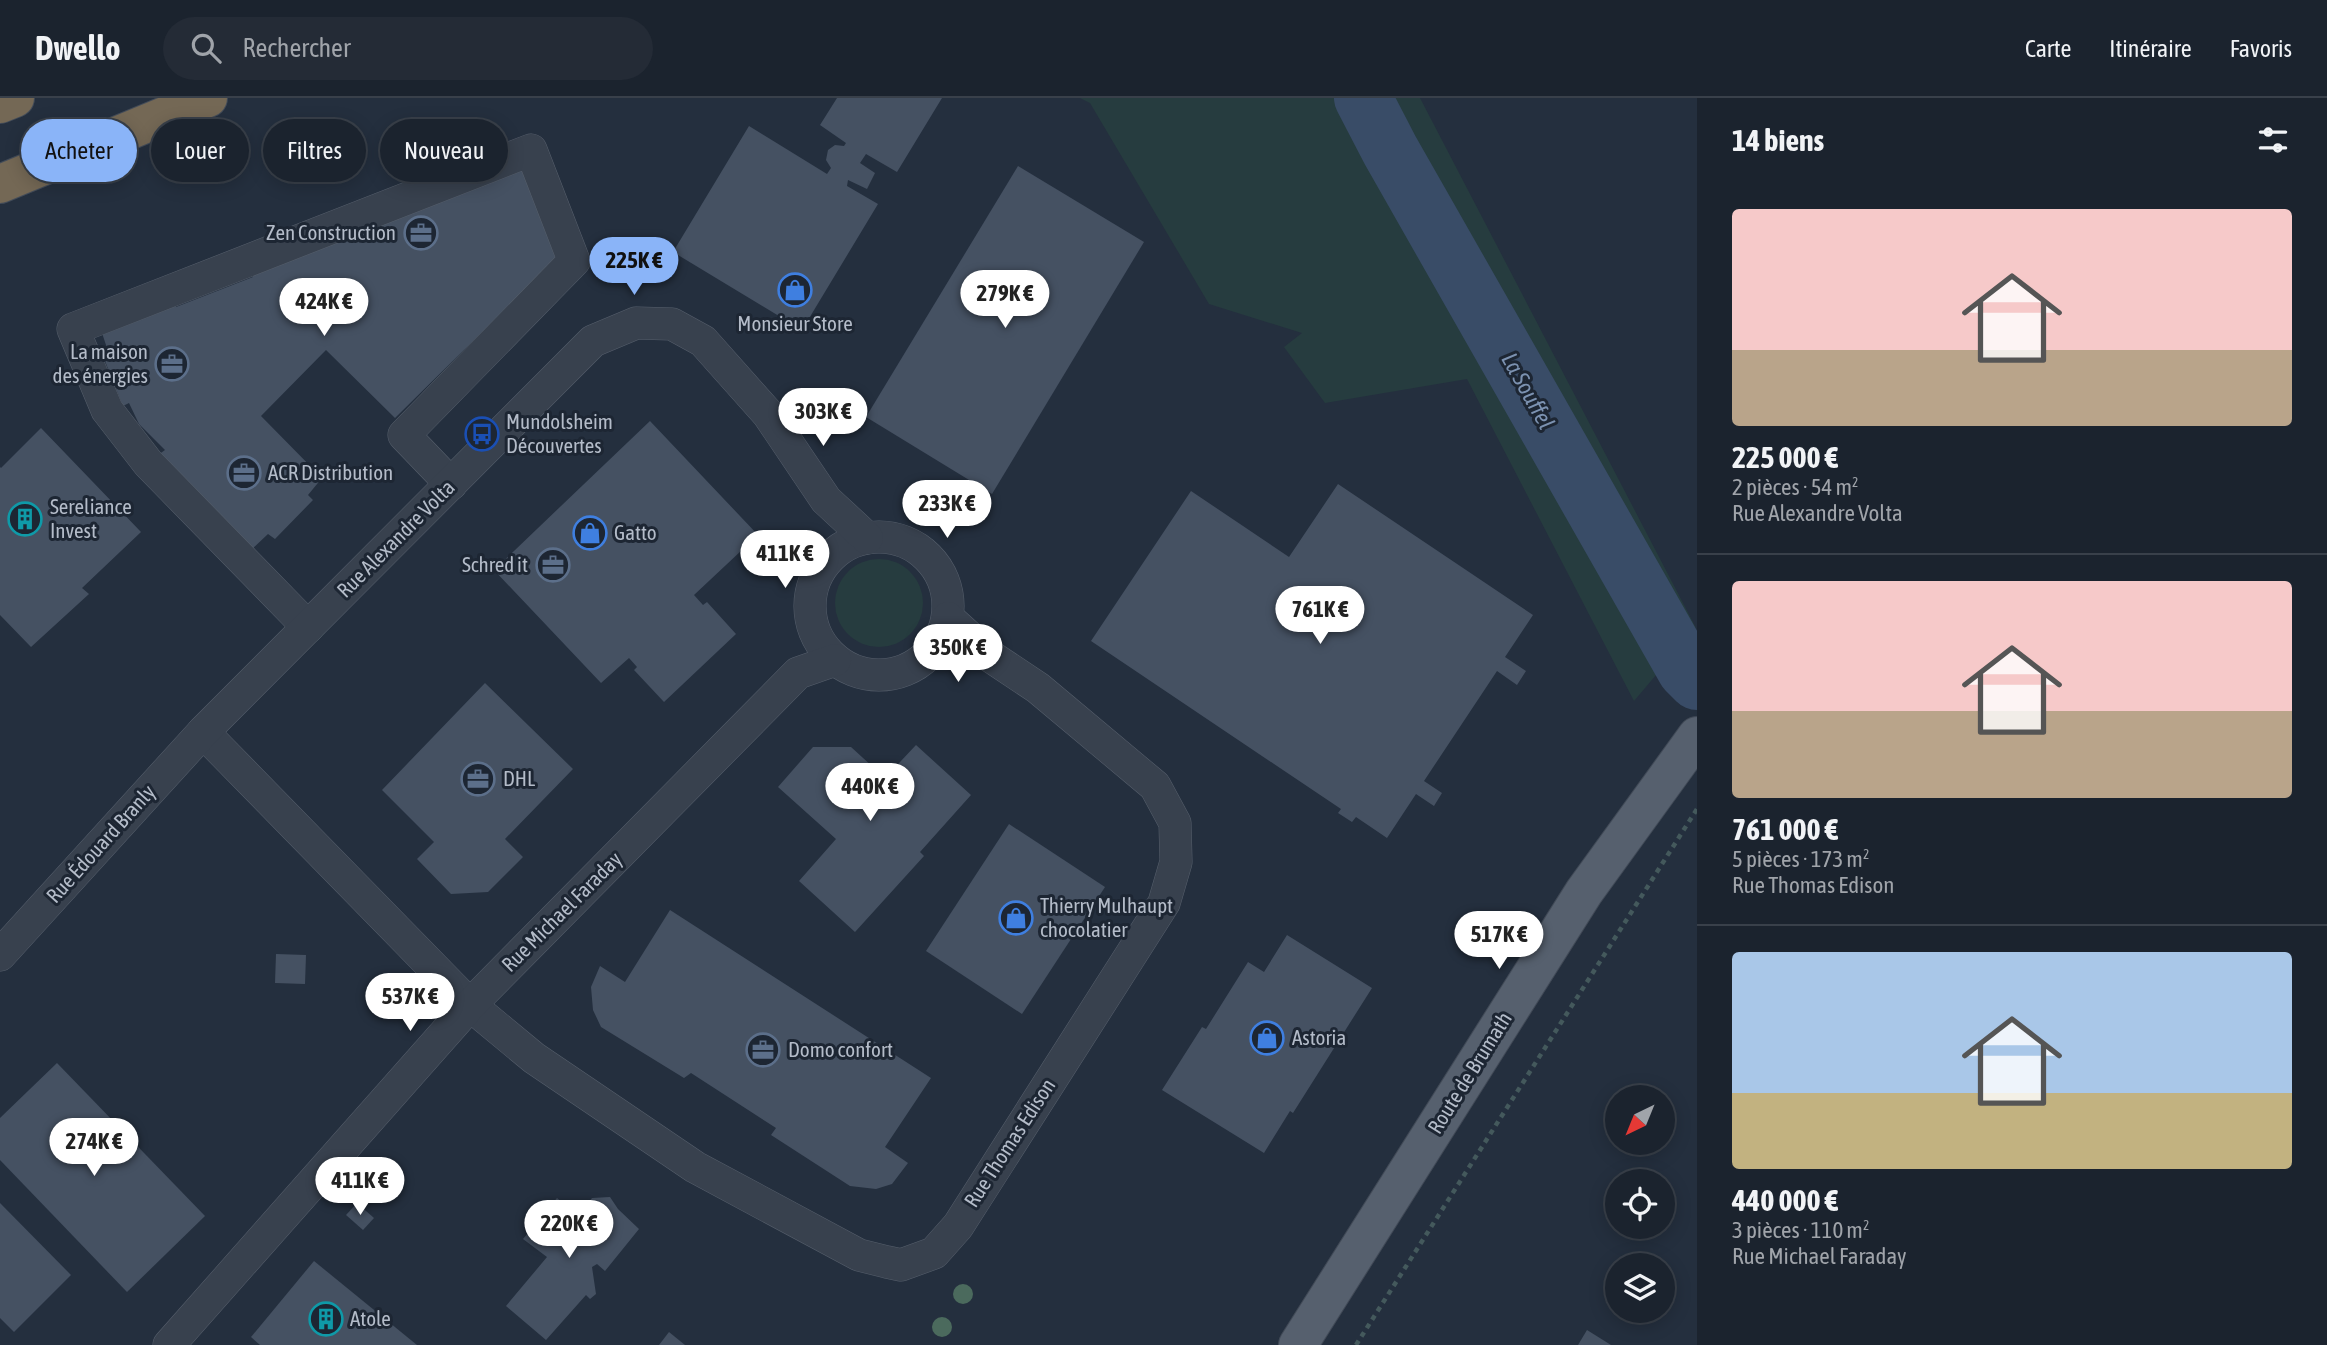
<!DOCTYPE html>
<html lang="fr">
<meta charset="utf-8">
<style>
:root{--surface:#1b232e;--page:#242b36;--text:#f1f3f6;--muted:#a0a4aa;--line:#39404a;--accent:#8ab4f8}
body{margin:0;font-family:"Asap Condensed",sans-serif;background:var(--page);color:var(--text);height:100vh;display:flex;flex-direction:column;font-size:26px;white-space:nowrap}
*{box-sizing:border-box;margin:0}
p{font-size:23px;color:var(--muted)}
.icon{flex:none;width:38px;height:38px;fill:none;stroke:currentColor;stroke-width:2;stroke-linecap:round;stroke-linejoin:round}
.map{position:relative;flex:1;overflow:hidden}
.details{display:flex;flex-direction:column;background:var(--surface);width:630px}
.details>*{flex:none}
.hud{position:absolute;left:21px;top:21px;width:665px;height:63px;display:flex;gap:14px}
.needle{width:46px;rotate:223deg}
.controls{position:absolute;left:1605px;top:987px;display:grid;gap:14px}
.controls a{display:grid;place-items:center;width:70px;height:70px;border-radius:50%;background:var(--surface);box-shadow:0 4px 18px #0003,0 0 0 2px var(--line);font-size:35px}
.price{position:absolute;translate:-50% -60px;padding:0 16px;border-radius:24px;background:#fff;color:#222;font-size:23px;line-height:46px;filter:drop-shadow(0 2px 4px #0008)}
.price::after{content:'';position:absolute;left:50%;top:42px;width:21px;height:16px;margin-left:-10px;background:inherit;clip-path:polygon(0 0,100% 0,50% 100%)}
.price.on{background:var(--accent);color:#111}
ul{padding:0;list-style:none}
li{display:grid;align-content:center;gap:14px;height:371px;padding:0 35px}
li+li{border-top:2px solid var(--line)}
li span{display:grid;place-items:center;height:217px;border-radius:7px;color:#555}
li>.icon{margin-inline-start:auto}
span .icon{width:126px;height:126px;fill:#fffc;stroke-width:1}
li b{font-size:30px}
h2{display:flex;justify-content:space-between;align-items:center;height:84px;padding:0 35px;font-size:30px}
.tag{padding:0 24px;border-radius:32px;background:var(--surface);box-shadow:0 4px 18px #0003,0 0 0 2px var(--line);font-size:24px;line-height:63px}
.tag.on{background:var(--accent);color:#111}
header{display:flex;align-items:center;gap:42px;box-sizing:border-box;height:98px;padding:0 35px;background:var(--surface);border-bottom:2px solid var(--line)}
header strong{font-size:33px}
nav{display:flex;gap:38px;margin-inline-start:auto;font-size:24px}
.search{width:490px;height:63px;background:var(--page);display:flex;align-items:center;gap:18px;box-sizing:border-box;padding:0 24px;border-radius:38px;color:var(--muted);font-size:26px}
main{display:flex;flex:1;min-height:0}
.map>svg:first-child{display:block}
</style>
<header>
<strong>Dwello</strong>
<div class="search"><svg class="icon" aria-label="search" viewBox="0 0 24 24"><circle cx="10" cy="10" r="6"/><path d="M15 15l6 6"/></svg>Rechercher</div>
<nav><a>Carte</a><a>Itinéraire</a><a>Favoris</a></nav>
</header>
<main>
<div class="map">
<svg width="1697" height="1247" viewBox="0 0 1697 1247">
<rect width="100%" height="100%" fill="#242f3e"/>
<g fill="#263c3f">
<path d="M1080 0H1420L1696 530 1634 603 1467 281 1325 305 1284 249 1302 235 1209 206 1090 5Z"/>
<circle cx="879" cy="505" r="44"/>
</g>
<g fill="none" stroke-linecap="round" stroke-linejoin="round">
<path stroke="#394c67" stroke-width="58" d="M1363 0 1390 52 1686 572 1697 583"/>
</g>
<g fill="#455162">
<path d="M837 0H942L897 74 866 56 860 65 875 75 867 91 848 82 847 88 878 106 802 232 673 154 749 28 827 76 831 70 826 62 828 52 835 47 844 48 846 45 820 27Z"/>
<path d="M519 61 559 158 395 320 326 252 261 318 322 380 308 397 313 402 275 441 268 436 250 453 158 357 165 352 139 326 129 305 123 308 103 258 109 256 101 232 174 204 176 209 253 179V172Z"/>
<path d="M1018 68 1144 144 992 396 866 319Z"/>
<path d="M650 323 758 437 694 497 703 507 707 504 736 536 664 604 634 572 637 569 629 560 601 585 494 472Z"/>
<path d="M41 330 141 434 82 490 89 496 31 549 0 517V369L1 370Z"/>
<path d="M1338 386 1533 517 1505 559 1526 573 1517 587 1497 573 1424 683 1442 695 1434 708 1416 696 1387 740 1356 719 1352 724 1338 715 1341 711 1091 543 1191 393 1289 459Z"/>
<path d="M485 585 573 671 505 741 523 759 488 794 451 796 417 761 434 744 382 692Z"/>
<path d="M916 647 971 697 920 754 924 758 855 834 799 783 836 741 778 689 813 649H851L885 680Z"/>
<path d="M1009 726 1105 789 1022 916 926 853Z"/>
<path d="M670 812 931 980 885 1049 908 1065 892 1086 876 1091 850 1088 771 1037 776 1030 691 975 684 980 601 929 593 912 591 889 600 868 625 884Z"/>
<path d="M1287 837 1372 890 1293 1015 1290 1013 1264 1055 1162 992 1202 929 1206 931 1248 864 1264 874Z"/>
<path d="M276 856 306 857 305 886 275 885Z"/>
<path d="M57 965 205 1118 127 1194 0 1062V1020Z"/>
<path d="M610 1099 618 1111 639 1131 605 1173 597 1166 592 1169 596 1196 590 1201 586 1197 546 1242 506 1208 547 1159 523 1141 557 1100 578 1118 592 1100Z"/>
<path d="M0 1105 71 1177 14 1234 0 1220Z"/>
<path d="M357 1105 374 1120 363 1132 346 1117Z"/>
<path d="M314 1163 417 1247H260L251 1239Z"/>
<path d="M1587 1232 1611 1247H1578Z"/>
<path d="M669 1234 685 1247H659Z"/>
</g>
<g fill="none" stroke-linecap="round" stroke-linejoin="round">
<defs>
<g id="minor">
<circle cx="879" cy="508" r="69"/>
<path d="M308 529 148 365 107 312 73 231 531 52 574 163 404 337 451 386"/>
<path d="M203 634 470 907 534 960 695 1069 859 1157 887 1164 901 1167 934 1155 958 1128 1164 805 1176 764 1175 725 1155 688 1038 590 990 558 948 520"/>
<path d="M0 857 203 634 593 243 636 225 672 226 703 243 768 316 826 402 867 440"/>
<path d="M169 1247 470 907 798 575 835 562"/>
</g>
<path id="major" d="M1298 1247 1584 794 1697 638"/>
<g id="highway">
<path d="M0 6 15 0"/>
<path d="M0 86 208 0"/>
</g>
</defs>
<use href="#minor" stroke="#565f6c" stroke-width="33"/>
<use href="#major" stroke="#414a57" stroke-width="40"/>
<use href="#highway" stroke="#434c59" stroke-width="40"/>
<path stroke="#44595c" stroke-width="4.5" stroke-dasharray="5 5" stroke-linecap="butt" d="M1356 1247 1697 711"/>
<use href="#minor" stroke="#38414e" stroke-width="32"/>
<use href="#major" stroke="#56606e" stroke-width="38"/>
<use href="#highway" stroke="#746855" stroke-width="38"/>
</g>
<g fill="#4b6a5d">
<circle cx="963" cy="1196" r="10"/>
<circle cx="942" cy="1229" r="10"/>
</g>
<defs>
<symbol id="office-ring" viewBox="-11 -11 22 22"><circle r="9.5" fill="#1d2633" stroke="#5c6f8a" stroke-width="1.5"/><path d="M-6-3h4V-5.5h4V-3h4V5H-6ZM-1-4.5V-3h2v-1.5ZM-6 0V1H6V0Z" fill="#5c6f8a"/></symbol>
<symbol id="shop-ring" viewBox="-11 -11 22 22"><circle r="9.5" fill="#1d2633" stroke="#3f7fe0" stroke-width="1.5"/><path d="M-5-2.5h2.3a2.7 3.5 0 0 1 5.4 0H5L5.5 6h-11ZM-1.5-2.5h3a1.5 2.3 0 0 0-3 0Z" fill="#3f7fe0"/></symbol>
<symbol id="bus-ring" viewBox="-11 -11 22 22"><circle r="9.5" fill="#1d2633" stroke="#1a4fb4" stroke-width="1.5"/><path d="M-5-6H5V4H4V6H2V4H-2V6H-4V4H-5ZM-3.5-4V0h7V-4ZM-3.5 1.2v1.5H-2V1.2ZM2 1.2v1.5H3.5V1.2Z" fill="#1a4fb4"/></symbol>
<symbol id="building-ring" viewBox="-11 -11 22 22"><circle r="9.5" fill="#1d2633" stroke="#0f9aa8" stroke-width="1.5"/><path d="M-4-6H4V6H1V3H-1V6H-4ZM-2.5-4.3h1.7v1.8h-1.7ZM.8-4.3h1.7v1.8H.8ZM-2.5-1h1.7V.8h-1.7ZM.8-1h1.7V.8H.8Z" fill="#0f9aa8"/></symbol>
</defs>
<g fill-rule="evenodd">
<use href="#office-ring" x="402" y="116" width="38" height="38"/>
<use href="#shop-ring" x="776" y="173" width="38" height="38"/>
<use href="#office-ring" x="153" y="247" width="38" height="38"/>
<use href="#bus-ring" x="463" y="317" width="38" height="38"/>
<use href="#office-ring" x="225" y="356" width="38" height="38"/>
<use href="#building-ring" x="6" y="402" width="38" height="38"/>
<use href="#shop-ring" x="571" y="416" width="38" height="38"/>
<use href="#office-ring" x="534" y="448" width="38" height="38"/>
<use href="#office-ring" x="459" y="662" width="38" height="38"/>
<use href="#shop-ring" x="997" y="801" width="38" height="38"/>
<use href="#shop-ring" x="1248" y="921" width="38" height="38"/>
<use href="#office-ring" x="744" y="933" width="38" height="38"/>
<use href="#building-ring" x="307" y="1202" width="38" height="38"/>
</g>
<g text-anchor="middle" stroke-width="6" stroke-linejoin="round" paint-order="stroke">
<g font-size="21" fill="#b4bcc9" stroke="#1d2633" text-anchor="start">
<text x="396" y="142" text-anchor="end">Zen Construction</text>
<text x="795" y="233" text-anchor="middle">Monsieur Store</text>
<text x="148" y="261" text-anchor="end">La maison<tspan x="148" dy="24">des énergies</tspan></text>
<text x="506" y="331">Mundolsheim<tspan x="506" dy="24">Découvertes</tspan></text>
<text x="268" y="382">ACR Distribution</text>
<text x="50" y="416">Sereliance<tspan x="50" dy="24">Invest</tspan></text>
<text x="614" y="442">Gatto</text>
<text x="528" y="474" text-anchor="end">Schred it</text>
<text x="503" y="688">DHL</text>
<text x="1040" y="815">Thierry Mulhaupt<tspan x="1040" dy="24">chocolatier</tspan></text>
<text x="1292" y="947">Astoria</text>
<text x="788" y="959">Domo confort</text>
<text x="350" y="1228">Atole</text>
</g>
<g font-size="21" fill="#b4bcc9" stroke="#1d2633">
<text transform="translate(396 441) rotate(-45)" y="7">Rue Alexandre Volta</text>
<text transform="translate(101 746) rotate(-48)" y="7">Rue Édouard Branly</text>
<text transform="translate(562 814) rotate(-45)" y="7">Rue Michael Faraday</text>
<text transform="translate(1470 975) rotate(-58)" y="7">Route de Brumath</text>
<text transform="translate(1010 1045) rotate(-57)" y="7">Rue Thomas Edison</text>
</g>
<g font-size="23" font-style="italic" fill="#7c92b1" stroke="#1d2633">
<text transform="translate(1528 293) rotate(61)" y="8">La Souffel</text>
</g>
</g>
</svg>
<div class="controls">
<a><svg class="needle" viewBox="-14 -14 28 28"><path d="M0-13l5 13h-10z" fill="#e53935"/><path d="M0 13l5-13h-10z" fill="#a0a4aa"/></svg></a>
<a><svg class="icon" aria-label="locate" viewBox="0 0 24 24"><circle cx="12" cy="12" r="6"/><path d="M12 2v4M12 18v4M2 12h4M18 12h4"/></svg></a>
<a><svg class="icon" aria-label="layers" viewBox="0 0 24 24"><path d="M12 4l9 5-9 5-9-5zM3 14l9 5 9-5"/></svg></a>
</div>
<b class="price on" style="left:634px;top:199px">225K €</b>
<b class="price" style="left:1005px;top:232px">279K €</b>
<b class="price" style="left:324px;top:240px">424K €</b>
<b class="price" style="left:823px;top:350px">303K €</b>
<b class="price" style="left:947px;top:442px">233K €</b>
<b class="price" style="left:785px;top:492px">411K €</b>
<b class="price" style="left:1320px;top:548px">761K €</b>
<b class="price" style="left:958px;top:586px">350K €</b>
<b class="price" style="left:870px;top:725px">440K €</b>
<b class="price" style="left:1499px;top:873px">517K €</b>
<b class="price" style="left:410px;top:935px">537K €</b>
<b class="price" style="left:94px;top:1080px">274K €</b>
<b class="price" style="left:360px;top:1119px">411K €</b>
<b class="price" style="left:569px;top:1162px">220K €</b>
<div class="hud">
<a class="tag on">Acheter</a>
<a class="tag">Louer</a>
<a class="tag">Filtres</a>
<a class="tag">Nouveau</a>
</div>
</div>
<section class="details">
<h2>14 biens<svg class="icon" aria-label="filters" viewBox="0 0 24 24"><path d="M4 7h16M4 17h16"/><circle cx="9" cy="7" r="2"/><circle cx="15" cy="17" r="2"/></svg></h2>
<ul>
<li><span style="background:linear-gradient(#f6c9c9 65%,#b9a48a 0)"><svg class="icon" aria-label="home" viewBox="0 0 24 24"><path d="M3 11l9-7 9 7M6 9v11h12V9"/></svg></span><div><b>225 000 €</b><p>2 pièces · 54 m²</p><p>Rue Alexandre Volta</p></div></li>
<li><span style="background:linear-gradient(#f6c9c9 60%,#b9a48a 0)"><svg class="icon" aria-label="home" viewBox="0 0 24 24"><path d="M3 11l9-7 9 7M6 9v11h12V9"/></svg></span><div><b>761 000 €</b><p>5 pièces · 173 m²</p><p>Rue Thomas Edison</p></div></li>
<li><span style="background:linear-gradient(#a9c7e8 65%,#c2b280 0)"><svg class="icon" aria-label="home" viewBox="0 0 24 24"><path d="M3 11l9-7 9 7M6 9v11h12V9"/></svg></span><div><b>440 000 €</b><p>3 pièces · 110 m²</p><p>Rue Michael Faraday</p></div></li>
</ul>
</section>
</main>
